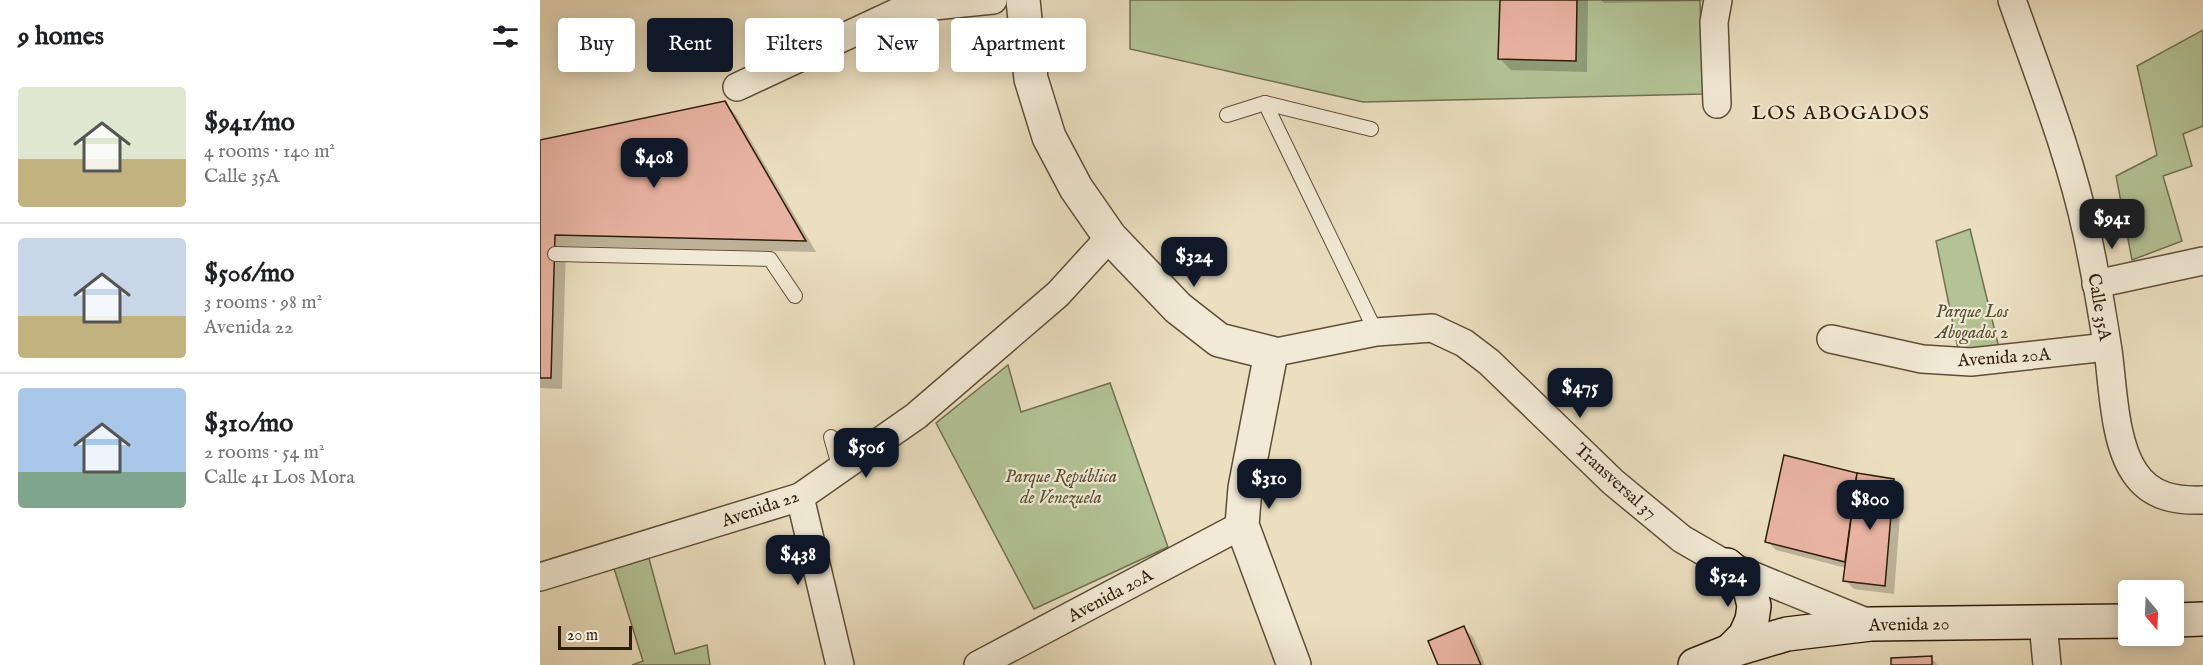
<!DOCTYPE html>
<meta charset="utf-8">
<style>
:root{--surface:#fff;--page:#f6f6f6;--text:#202124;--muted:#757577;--line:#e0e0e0;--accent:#111827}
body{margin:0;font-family:"IM FELL English",serif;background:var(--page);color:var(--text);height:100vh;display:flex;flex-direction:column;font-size:22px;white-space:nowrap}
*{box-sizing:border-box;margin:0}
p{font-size:20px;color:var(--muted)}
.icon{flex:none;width:33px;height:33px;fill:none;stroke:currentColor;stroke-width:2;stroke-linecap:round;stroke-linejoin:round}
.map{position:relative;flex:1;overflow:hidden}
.sheet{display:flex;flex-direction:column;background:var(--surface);width:540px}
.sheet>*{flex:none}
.banner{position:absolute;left:18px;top:18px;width:570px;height:54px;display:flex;gap:12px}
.needle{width:39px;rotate:161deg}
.buttons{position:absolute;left:1578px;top:580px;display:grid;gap:12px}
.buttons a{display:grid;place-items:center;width:66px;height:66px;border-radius:6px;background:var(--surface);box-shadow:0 3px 15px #0003;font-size:30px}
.scale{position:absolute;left:18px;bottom:15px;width:74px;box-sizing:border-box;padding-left:6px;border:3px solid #2f1d09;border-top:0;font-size:16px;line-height:21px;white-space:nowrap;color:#2f1d09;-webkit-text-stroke:4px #f2ead6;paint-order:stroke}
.price{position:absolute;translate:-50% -51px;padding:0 14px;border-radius:12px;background:var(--accent);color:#fff;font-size:20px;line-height:39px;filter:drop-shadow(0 2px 3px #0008)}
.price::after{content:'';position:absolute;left:50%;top:36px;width:18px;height:14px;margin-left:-9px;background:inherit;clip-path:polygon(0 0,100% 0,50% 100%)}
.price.active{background:#222;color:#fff}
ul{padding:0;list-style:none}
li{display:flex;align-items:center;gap:18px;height:150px;padding:0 18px}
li+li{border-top:2px solid var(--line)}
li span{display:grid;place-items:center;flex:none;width:168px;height:120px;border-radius:6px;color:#555}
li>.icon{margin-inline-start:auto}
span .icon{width:72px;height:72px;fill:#fffc;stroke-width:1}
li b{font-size:26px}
h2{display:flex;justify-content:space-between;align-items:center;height:72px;padding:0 18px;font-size:26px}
.tag{padding:0 21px;border-radius:6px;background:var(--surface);box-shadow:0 3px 15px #0003;font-size:21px;line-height:54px}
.tag.active{background:var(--accent);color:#fff}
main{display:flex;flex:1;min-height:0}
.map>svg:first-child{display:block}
</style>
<main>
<section class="sheet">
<h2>9 homes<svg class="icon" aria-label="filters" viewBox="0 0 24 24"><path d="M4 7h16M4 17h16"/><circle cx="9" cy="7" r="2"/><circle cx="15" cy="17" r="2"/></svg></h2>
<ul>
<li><span style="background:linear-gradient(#dfe7d0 60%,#c2b280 0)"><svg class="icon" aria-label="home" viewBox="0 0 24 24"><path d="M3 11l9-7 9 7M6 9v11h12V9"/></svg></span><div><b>$941/mo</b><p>4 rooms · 140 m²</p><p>Calle 35A</p></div></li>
<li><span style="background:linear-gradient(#c9d6e8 65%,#c2b280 0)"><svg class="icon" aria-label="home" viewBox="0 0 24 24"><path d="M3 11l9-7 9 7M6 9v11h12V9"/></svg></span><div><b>$506/mo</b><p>3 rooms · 98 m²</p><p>Avenida 22</p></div></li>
<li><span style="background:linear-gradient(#a9c7e8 70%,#7fa58c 0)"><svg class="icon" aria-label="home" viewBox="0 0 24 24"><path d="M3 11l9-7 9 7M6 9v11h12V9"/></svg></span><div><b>$310/mo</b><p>2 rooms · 54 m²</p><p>Calle 41 Los Mora</p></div></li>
</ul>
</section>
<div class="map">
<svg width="1663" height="665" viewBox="0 0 1663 665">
<rect width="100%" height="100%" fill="#ebdfc0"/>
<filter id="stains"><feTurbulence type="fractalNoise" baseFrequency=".00333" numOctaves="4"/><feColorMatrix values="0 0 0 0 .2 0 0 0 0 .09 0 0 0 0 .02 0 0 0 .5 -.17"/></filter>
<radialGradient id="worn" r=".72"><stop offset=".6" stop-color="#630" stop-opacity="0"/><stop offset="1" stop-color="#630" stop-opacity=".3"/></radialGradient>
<g fill="#b3c396" stroke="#717050" stroke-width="1.5">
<path d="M590 0H1160L1163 94 823 102 590 49Z"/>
<path d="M1663 30V126L1643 134 1652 166 1623 176 1642 241 1592 260 1576 176 1617 155 1597 66Z"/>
<path d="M1430 229 1459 348 1419 354 1396 241Z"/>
<path d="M468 365 481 412 570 383 628 547 494 609 396 423Z"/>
<path d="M108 555 135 654 167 645 170 665H92L103 661 73 565Z"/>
</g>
<g fill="#0003">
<path d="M961 0H1048L1047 72 971 70 960 59Z"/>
<path d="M1061 0H1177V1L1064 3Z"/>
<path d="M184 103 196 115 276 252 26 246 22 389 0 388V177Z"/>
<path d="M1245 456 1317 475 1353 480 1362 489 1354 594 1314 589 1305 580 1306 568 1236 550 1227 541Z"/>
<path d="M924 628 933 637 945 665H899Z"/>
<path d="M1391 658 1398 665H1352Z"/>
</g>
<g fill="#e8b3a2" stroke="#2f1d09" stroke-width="1.5">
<path d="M960 0H1037L1036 61 958 59Z"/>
<path d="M185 101 266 241 15 235 11 378H0V140Z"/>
<path d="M1244 455 1317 473 1305 562 1225 542Z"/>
<path d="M1317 473 1354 479 1345 586 1303 581Z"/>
<path d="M924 626 941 665H898L888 641Z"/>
<path d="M1392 656V665H1351V658Z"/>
</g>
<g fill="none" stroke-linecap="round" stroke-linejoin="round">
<defs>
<g id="service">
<path d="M687 115 725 103"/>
<path d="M831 129 725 103 836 332"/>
<path d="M15 254 230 259 255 296"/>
<path d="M291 437 300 469"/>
</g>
<g id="minor">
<path d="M1472 0C1499 77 1530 154 1547 234 1555 272 1562 311 1568 350 1573 387 1574 443 1595 473 1611 497 1636 501 1663 500"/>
<path d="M197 87 364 9 453 0"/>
<path d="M1177 104 1174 22 1178 0"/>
<path d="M1556 284 1663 261"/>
<path d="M1291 339 1382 359 1431 362 1567 347"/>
<path d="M731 353 836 332 892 328 924 343 949 362 1073 482 1142 539 1187 565 1331 624"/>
<path d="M260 497 300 665"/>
<path d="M0 577 260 497 376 416 518 294 570 237"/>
<path d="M1503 623 1507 665"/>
<path d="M438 665 702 525"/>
</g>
<path id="tertiary" d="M483 0 491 79 509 137 536 188 570 237 638 308 679 340 731 353 705 488 702 525 754 665"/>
<g id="secondary">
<path d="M1187 565 1209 584 1214 606 1212 620 1205 636 1190 651"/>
<path d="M1634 620 1663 619"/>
<path d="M1155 665 1190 651 1247 634 1331 624 1588 621"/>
</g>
</defs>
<use href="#service" stroke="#5e4e37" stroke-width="16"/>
<use href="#minor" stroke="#5e4e37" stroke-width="30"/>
<use href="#tertiary" stroke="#5e4e37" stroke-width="36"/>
<use href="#secondary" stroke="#2f1d09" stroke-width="36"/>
<use href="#service" stroke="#f2ead6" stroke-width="14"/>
<use href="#minor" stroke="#f2ead6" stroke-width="27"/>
<use href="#tertiary" stroke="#f2ead6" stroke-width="33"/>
<use href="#secondary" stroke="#f2ead6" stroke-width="33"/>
</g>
<g text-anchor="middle" stroke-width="4.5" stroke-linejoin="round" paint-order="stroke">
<g font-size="18" fill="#2f1d09" stroke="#f2ead6">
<text transform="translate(1560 307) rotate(80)" y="6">Calle 35A</text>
<text transform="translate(1464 357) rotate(-4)" y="6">Avenida 20A</text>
<text transform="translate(1076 481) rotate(42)" y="6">Transversal 37</text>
<text transform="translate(220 508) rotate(-19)" y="6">Avenida 22</text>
<text transform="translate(570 595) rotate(-28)" y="6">Avenida 20A</text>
<text transform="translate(1369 624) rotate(-1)" y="6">Avenida 20</text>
</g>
<g font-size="18" font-style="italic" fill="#574f33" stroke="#f2ead6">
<text x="1432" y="317">Parque Los<tspan x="1432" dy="21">Abogados 2</tspan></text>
<text x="521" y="482">Parque República<tspan x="521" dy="21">de Venezuela</tspan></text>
</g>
<g font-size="20" letter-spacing="1.5" fill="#2f1d09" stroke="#f2ead6">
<text x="1301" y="119">LOS ABOGADOS</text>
</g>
</g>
<rect width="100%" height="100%" filter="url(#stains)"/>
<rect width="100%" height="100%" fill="url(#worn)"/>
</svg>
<div class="buttons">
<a><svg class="needle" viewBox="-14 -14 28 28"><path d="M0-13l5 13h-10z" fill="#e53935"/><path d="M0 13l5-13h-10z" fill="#757577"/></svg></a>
</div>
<div class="scale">20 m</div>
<b class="price" style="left:114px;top:189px">$408</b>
<b class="price active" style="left:1572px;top:250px">$941</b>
<b class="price" style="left:654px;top:288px">$324</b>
<b class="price" style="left:1040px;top:419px">$475</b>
<b class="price" style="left:326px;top:479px">$506</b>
<b class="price" style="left:729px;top:510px">$310</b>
<b class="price" style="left:1330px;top:531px">$800</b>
<b class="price" style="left:258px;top:586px">$438</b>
<b class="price" style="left:1188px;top:608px">$524</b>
<div class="banner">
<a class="tag">Buy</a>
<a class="tag active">Rent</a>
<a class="tag">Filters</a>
<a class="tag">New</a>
<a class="tag">Apartment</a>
</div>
</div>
</main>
